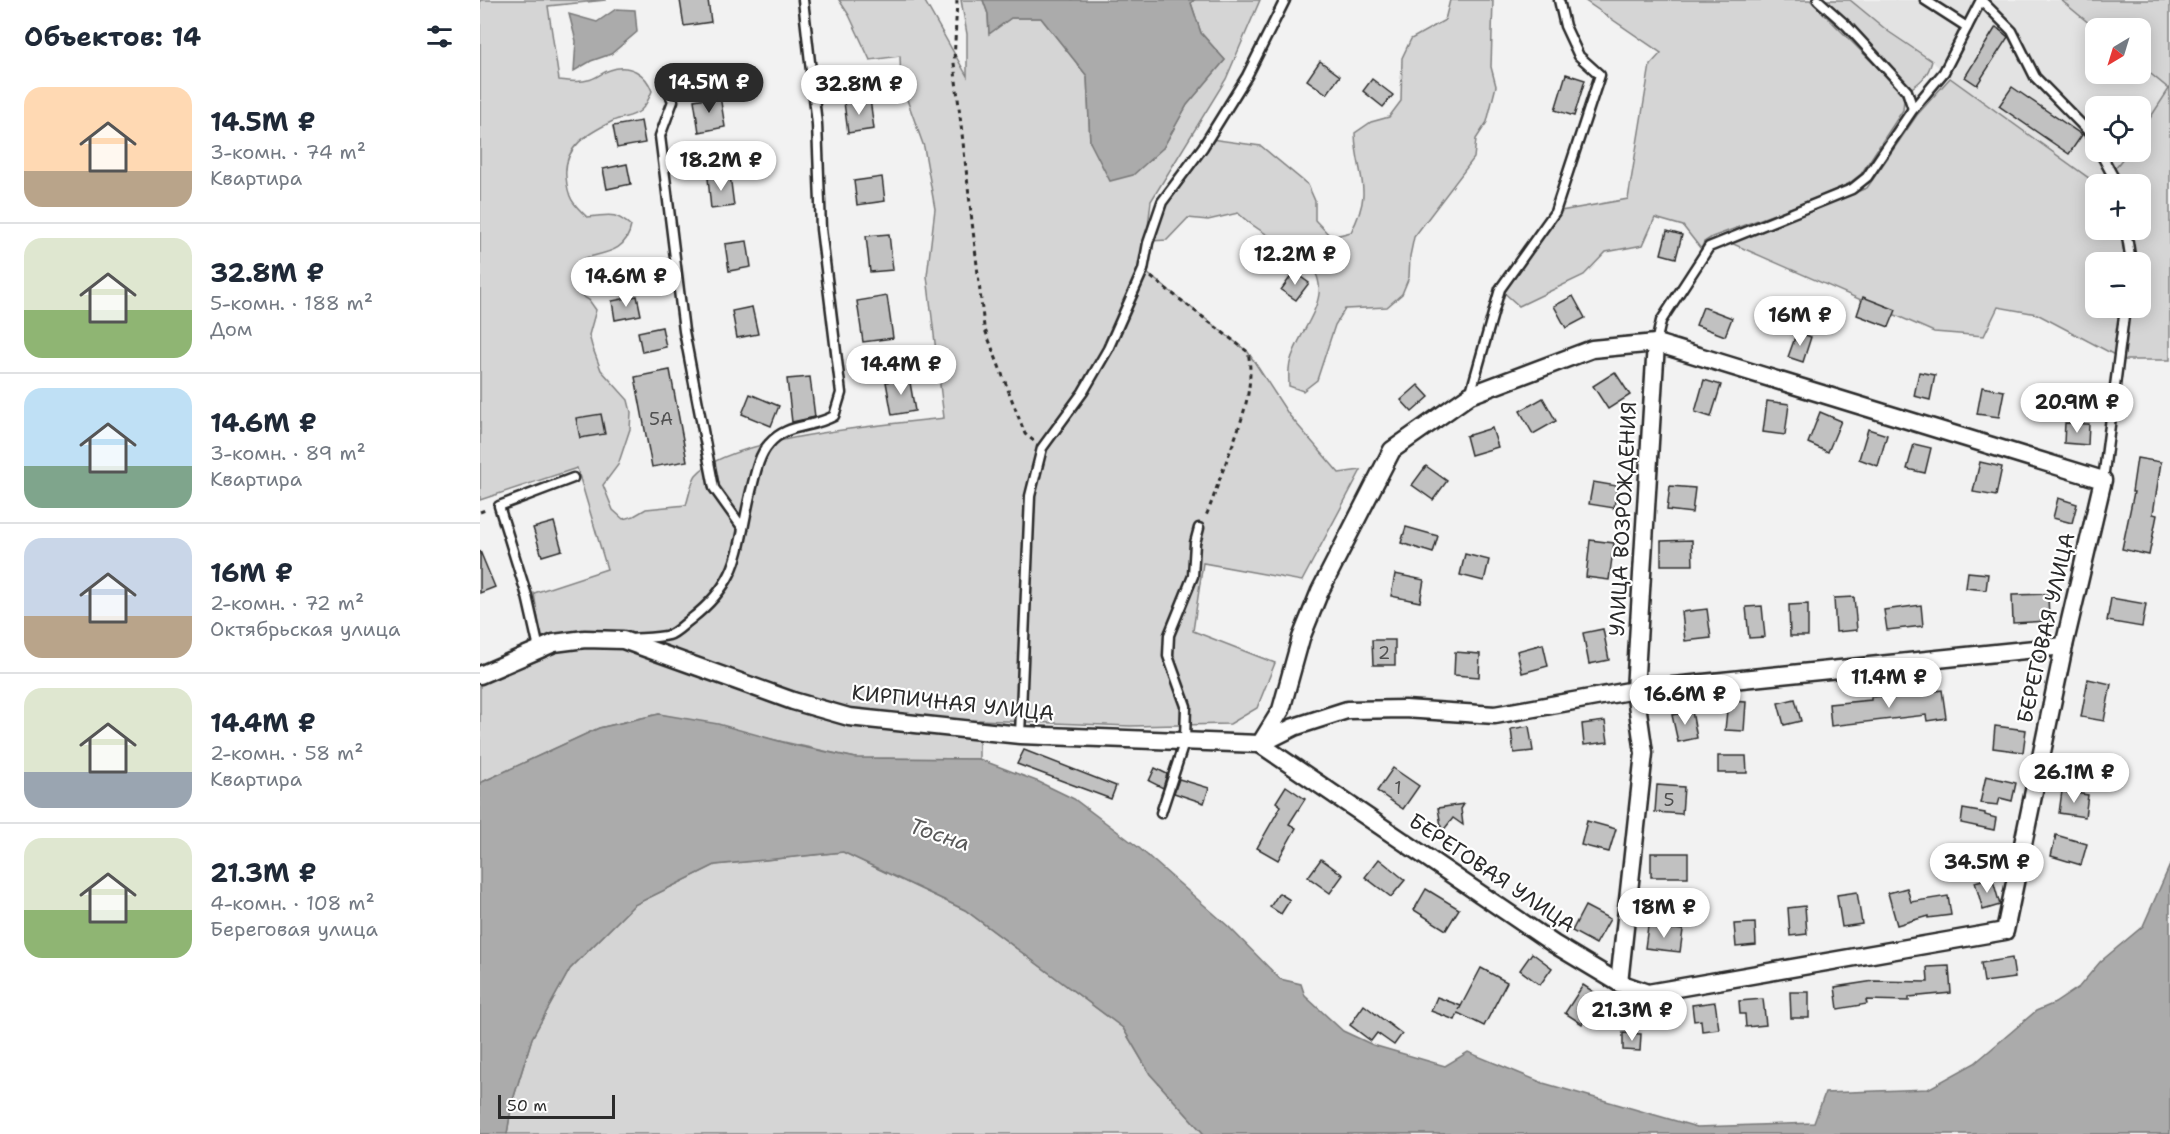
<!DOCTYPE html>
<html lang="ru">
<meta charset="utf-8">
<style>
:root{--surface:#fff;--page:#f2f2f3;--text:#1f2937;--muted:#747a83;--line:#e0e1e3;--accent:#2b2b2b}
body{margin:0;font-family:"Shantell Sans",sans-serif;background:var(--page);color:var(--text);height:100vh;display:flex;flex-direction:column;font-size:22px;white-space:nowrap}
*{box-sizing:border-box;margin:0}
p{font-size:20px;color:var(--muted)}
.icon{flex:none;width:33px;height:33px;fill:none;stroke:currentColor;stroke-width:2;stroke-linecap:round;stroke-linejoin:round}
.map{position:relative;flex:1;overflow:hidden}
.drawer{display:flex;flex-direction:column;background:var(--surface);width:480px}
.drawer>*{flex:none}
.needle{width:39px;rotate:218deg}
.controls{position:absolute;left:1605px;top:18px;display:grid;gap:12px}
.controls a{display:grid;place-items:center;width:66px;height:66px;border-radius:12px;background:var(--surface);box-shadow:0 3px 15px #0003;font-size:30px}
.scale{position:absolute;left:18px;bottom:15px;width:117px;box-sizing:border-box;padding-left:6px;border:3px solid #2b2b2b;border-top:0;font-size:16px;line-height:21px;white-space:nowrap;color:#2b2b2b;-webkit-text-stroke:4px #fff;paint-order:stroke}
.price{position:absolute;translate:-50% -51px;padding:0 14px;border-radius:21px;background:#fff;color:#222;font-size:20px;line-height:39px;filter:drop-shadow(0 2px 3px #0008)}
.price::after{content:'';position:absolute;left:50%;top:36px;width:18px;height:14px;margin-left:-9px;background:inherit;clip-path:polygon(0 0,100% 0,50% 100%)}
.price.on{background:var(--accent);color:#fff}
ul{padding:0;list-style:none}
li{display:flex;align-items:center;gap:18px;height:150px;padding:0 24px}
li+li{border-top:2px solid var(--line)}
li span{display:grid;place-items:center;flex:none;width:168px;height:120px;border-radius:18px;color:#555}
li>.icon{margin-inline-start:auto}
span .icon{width:72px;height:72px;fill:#fffc;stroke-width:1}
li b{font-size:26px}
h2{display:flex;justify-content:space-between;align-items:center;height:72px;padding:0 24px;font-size:26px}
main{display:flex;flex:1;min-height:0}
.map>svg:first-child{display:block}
</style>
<main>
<section class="drawer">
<h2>Объектов: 14<svg class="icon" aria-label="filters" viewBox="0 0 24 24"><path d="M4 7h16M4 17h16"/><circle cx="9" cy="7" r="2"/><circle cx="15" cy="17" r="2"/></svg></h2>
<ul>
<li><span style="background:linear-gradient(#ffd9b3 70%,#b9a48a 0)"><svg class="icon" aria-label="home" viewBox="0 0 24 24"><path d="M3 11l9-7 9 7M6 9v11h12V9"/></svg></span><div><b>14.5M ₽</b><p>3-комн. · 74 m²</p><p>Квартира</p></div></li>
<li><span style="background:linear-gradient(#dfe7d0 60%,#8fb573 0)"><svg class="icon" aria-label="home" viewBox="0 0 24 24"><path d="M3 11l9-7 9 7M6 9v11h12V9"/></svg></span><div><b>32.8M ₽</b><p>5-комн. · 188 m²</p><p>Дом</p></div></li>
<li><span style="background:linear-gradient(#bfe0f5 65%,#7fa58c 0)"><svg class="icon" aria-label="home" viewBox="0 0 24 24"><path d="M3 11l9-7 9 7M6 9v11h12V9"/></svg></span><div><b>14.6M ₽</b><p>3-комн. · 89 m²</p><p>Квартира</p></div></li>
<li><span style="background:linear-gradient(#c9d6e8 65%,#b9a48a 0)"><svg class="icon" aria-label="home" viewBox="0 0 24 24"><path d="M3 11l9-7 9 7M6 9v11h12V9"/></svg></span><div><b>16M ₽</b><p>2-комн. · 72 m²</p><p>Октябрьская улица</p></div></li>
<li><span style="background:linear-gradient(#dfe7d0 70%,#9aa5b1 0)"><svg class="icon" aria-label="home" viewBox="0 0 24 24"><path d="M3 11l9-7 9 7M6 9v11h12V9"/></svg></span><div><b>14.4M ₽</b><p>2-комн. · 58 m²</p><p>Квартира</p></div></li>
<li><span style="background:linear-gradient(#dfe7d0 60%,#8fb573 0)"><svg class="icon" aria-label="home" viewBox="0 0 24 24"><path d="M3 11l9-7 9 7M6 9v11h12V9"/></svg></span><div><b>21.3M ₽</b><p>4-комн. · 108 m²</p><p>Береговая улица</p></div></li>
</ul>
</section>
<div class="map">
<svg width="1690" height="1134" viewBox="0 0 1690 1134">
<rect width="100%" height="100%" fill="#f2f2f2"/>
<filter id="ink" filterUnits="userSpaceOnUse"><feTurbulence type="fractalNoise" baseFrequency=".0167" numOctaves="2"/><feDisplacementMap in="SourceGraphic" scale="12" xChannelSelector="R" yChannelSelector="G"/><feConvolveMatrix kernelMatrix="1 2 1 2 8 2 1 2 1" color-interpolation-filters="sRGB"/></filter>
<g filter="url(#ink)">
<path fill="#e3e3e3" d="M1370 0H1581L1615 29 1616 74H1660L1661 66 1689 89 1665 125 1661 122 1660 106H1616V152H1648L1622 184H1617L1470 78 1452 61 1409 32Z"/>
<g fill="#d5d5d5" stroke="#808080" stroke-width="1.5" fill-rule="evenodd">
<path d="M0 0H126L68 6 79 80C89 81 99 83 108 80 116 79 122 72 130 70 150 63 166 74 172 91 169 99 166 106 160 111 153 117 142 117 133 121 109 133 83 146 86 177 88 198 92 203 107 217 129 216 132 210 151 226 146 252 126 252 105 258L96 281 98 293 109 300 116 310 109 335 112 346 121 370 148 400 151 412 150 429 138 465 123 485 133 510 143 519 154 516 166 509 206 505C209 497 211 482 216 475 248 437 412 424 464 418L447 276 455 209 444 147 421 83 420 56 390 60 369 15 359 0H444L487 76V34L481 0H503L508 14 509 33 531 18H561L607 76 610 142 683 148 707 105 745 60 721 33 711 3 714 0H780L746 79 671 201 663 270 768 352 809 415 859 473 881 470 822 581 723 563 713 631 795 663 777 708 750 724 650 726 499 720V759L376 758 179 714 119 728 0 783V683L64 658 54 593 127 569 97 468 0 500Z"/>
<path d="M970 0H1013L1011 67 1016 86 1007 122 996 139 994 158 934 237 930 256 929 277 922 294 907 307 865 309 855 325 837 380 823 391 809 386C809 379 808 370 810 363 818 328 863 291 823 258 802 241 777 232 758 213L728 220 708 218 687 240 670 241 684 207 731 139 781 146 828 185 835 201V220L851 237 871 232C895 187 876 177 875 133L891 122 909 117 921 101 922 58 931 39 965 20Z"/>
<path d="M1104 0H1330L1418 88 1424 99 1423 110 1381 174 1368 184 1327 202 1232 237 1224 242 1221 249 1203 226 1175 218 1163 245 1126 252 1104 275 1039 306 1020 289 1075 212 1148 199 1170 65 1181 53Z"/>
<path d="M1338 0H1370L1409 32 1452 61C1448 76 1440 83 1427 91Z"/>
<path d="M1581 0H1690V360H1644L1557 314 1518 307 1504 336 1454 332 1251 243 1387 188 1437 115 1470 78 1617 184 1616 230H1660V184H1622L1648 152H1660L1661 132 1689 89 1661 66 1660 28 1616 29ZM1616 262H1660V308H1616Z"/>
<path d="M363 852 485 910 643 1028 670 1074 724 1134H27L32 1103 52 1038 90 969 154 905 235 865Z"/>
</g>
<g fill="#ababab" stroke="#787878" stroke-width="1.5">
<path d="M503 0H714L711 3 721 33 745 60 707 105 683 148 653 175 630 181 610 142 607 76 561 18H531L509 34 508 14Z"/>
<path d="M136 9 155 10 157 32 131 54 111 61 94 71 96 41 89 14 117 22Z"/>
<path d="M179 714 238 724 313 745 376 758 499 759 559 782 594 799 658 847 749 927 800 979 821 984 825 996 863 1031 893 1045 965 1066 988 1052 1063 1083 1217 1127 1334 1123 1345 1093 1448 1089 1495 1063 1556 1011 1575 1003 1599 987 1620 962 1663 926 1690 865V1134H724L670 1074 643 1028 485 910 363 852 235 865 154 905 90 969 52 1038 32 1103 27 1134H0V783L119 728Z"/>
</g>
<g fill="#c1c1c1" stroke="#2b2b2b" stroke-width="1.5">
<path d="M200 0H228L231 22 204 26Z"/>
<path d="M1516 27 1528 37 1497 85 1485 77Z"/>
<path d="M840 61 860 76 847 94 827 80Z"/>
<path d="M1086 74 1105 80 1094 116 1075 110Z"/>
<path d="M892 79 913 95 903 107 883 91Z"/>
<path d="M1532 87 1602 135 1589 154 1519 106Z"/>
<path d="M240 96 245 127 219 132 214 100Z"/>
<path d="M390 99 394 129 368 133 364 102Z"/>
<path d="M161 121 165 143 137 148 133 126Z"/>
<path d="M147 164 151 184 127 189 123 169Z"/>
<path d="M250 175 254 206 231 209 228 178Z"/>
<path d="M402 177 405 201 377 205 374 181Z"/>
<path d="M1187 231 1202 235 1196 258 1181 254Z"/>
<path d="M409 234 413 270 390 272 386 236Z"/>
<path d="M267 241 271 267 249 271 245 244Z"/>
<path d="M814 272 829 283 816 300 801 290Z"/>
<path d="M157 296 161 315 135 320 132 301Z"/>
<path d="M407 296 413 338 383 342 377 301Z"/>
<path d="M1093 296 1105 318 1086 328 1074 306Z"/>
<path d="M1383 297 1416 310 1409 327 1377 315Z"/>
<path d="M272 307 278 334 257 338 252 311Z"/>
<path d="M1223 307 1252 318 1245 336 1216 325Z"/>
<path d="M182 327 186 347 162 352 158 332Z"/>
<path d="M1317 332 1331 337 1323 362 1308 357Z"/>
<path d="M190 370 207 461 172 467 155 377Z"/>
<path d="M1135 372 1150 395 1128 409 1113 386Z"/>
<path d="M1439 372 1455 375 1450 400 1434 396Z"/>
<path d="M330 377 335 417 312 422 307 379Z"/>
<path d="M429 377 435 411 412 415 406 382Z"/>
<path d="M1224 380 1241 385 1231 417 1215 412Z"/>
<path d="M938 385 949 397 932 412 921 400Z"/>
<path d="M1502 387 1524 391 1519 417 1497 414Z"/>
<path d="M270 394 299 406 291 426 262 414Z"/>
<path d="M1063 398 1076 421 1053 434 1040 411Z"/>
<path d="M1287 401 1309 404 1305 435 1283 432Z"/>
<path d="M1340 412 1361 421 1348 452 1328 443Z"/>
<path d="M121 414 125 434 100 438 96 418Z"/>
<path d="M1585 423 1609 424 1608 445 1584 443Z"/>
<path d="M1012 428 1018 447 991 455 986 436Z"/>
<path d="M1388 429 1407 435 1398 466 1379 459Z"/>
<path d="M1434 444 1451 448 1445 473 1427 469Z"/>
<path d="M1657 458 1681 462 1673 514 1677 515 1669 555 1642 549 1654 492H1652Z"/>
<path d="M1500 462 1522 467 1516 496 1493 492Z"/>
<path d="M946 466 967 481 953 500 932 485Z"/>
<path d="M1113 482 1137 486 1134 508 1109 504Z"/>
<path d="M1190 486 1215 488 1212 513 1187 510Z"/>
<path d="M1578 498 1597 504 1592 523 1573 518Z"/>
<path d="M74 522 82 550 62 556 53 528Z"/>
<path d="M926 527 958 536 953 553 921 543Z"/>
<path d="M1110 540 1134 543 1129 580 1106 577Z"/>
<path d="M1212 540 1213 565H1181V541Z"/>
<path d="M0 551 15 587 0 593Z"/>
<path d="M985 554 1009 560 1004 581 980 575Z"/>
<path d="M1488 572 1508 574 1506 590 1486 588Z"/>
<path d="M915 574 944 580 940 602 911 596Z"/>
<path d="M1568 594 1569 621 1533 623 1532 595Z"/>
<path d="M1374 597 1377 630 1356 632 1354 598Z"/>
<path d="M1631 598 1666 604 1662 627 1627 621Z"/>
<path d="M1328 604V636H1310L1309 605Z"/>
<path d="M1441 605 1443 626 1407 630 1404 610Z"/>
<path d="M1282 606 1285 637 1269 638 1266 607Z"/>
<path d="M1227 609 1231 638 1205 641 1202 612Z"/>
<path d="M1123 629 1129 660 1109 664 1103 633Z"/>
<path d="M892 640H915V665H893Z"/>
<path d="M1063 644 1068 666 1042 673 1037 651Z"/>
<path d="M975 652 1000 654 999 677 974 675Z"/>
<path d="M1608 679 1631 684 1624 721 1601 717Z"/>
<path d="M1462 690 1466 718 1447 721 1446 715 1351 726 1349 704 1391 700V697L1424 694V696Z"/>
<path d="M1315 699 1321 721 1304 725 1298 703Z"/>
<path d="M1248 701 1266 702 1264 731 1245 730Z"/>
<path d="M1212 711 1217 738 1198 742 1192 715Z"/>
<path d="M1125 721 1128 742 1104 745 1102 724Z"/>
<path d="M1049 726 1053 751 1034 753 1031 729Z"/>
<path d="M1515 726 1546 730 1543 752 1513 748Z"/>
<path d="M544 750 636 786 631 799 537 764Z"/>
<path d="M1238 756H1266L1267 773H1238Z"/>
<path d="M675 768 687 774 683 788 669 781Z"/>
<path d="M913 768 939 786 923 809 897 791Z"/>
<path d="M1506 776 1536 783 1532 801 1520 798 1518 805 1500 803Z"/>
<path d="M699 779 729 788 724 803 694 793Z"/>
<path d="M1177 785 1204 787 1202 814 1175 812Z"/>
<path d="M806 786 825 799 809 824 816 828 798 860 777 848 801 806 796 802Z"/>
<path d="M1582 791 1608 795 1605 817 1579 813Z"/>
<path d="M984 804 981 809 983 825 973 818 962 832 958 808Z"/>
<path d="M1483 809 1505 813V815L1516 818 1514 830 1481 823Z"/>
<path d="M1107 821 1136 829 1129 852 1101 845Z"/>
<path d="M1576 835 1607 844 1601 865 1571 856Z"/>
<rect x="1171" y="853" width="37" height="24"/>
<path d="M841 859 863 875 850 893 828 877Z"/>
<path d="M899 859 925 880 911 897 885 877Z"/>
<path d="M1512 877 1520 905 1503 910 1495 882Z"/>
<path d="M1427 888 1431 902 1468 896 1471 915 1448 918V916L1417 925 1408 893Z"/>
<path d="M946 889 979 909 966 930 934 910Z"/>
<path d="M1377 892 1382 924 1362 927 1357 895Z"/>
<path d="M799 893 810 900 801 914 790 907Z"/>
<path d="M1105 906 1130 919 1116 944 1092 931Z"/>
<path d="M1325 906 1327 934 1310 936 1308 908Z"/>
<path d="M1275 923 1276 945 1256 947 1254 924Z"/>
<path d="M1168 926 1203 930 1200 952 1165 948Z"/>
<path d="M1052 953 1072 968 1060 985 1040 970Z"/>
<path d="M1532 958 1535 978 1504 982 1501 963Z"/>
<path d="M1469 966 1471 993 1429 997V1001L1386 1000 1387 1004 1358 1009 1355 987 1394 981 1448 982 1447 967Z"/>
<path d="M1001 968 1027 982 1004 1026 978 1013 975 1020 951 1011 957 997 981 1006 979 1010Z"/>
<path d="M1103 985 1120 996 1102 1024 1085 1013Z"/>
<path d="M1310 992H1329V1018H1311Z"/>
<path d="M1283 999 1286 1025 1266 1027 1265 1014H1260L1259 1001Z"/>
<path d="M1235 1002 1239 1029 1222 1031 1221 1020 1214 1021 1212 1005Z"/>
<path d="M884 1005 922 1034 914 1045 897 1033 891 1041 870 1025Z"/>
<path d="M1143 1033 1161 1034 1160 1051 1143 1050Z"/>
</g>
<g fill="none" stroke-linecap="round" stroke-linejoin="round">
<defs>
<g id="service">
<path d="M1338 0 1367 26 1427 91 1433 109"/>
<path d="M1445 0 1487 27"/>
<path d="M1501 0 1532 31 1555 77 1607 130 1616 143"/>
<path d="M184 81 193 101 180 136 204 331 234 488 262 527"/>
<path d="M1620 152 1637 184"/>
<path d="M1646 230 1651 262"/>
<path d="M1176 343 1181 321 1229 247 1372 189 1387 177 1433 109 1464 72 1501 0"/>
<path d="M990 395 1020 289 1075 212 1120 75 1099 56 1085 26 1079 0"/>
<path d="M1623 480 1645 308"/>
<path d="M152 639C164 638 178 638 189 635 196 633 204 624 211 619 262 579 257 549 271 491 275 476 278 456 289 444 307 423 330 429 354 416L361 393 341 229 337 124 323 0"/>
<path d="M59 649 47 596 19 506 93 478"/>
<path d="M540 735 550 496 562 448 603 392 628 349 663 270 668 243 682 202 723 147 767 76 805 0"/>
<path d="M681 813 705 740 706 706 688 656 689 635 713 576 715 543 719 528"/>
</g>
<g id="minor">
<path d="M1176 343 1623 480 1584 646 1525 931 1168 993 1139 983 1074 944 780 744 801 710 821 638 840 591 912 450 990 395 1112 349Z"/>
<path d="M0 675 74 643 105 639 143 640 313 701 369 717 540 735 780 744 814 727 867 710 925 709 1015 715 1155 690 1584 646"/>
<path d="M1139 983 1164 753 1155 690 1176 343"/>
</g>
</defs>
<use href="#service" stroke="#2b2b2b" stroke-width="13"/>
<use href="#minor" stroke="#2b2b2b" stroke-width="21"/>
<g stroke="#2b2b2b" stroke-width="3" stroke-dasharray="4.5 4.5" stroke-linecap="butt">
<path d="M477 0 474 63 504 327 545 434 554 441"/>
<path d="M671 277 768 352C776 391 758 429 745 465 738 482 733 501 725 518"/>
<path d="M0 512 8 509"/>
</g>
<use href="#service" stroke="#fff" stroke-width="8"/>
<use href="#minor" stroke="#fff" stroke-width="16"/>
</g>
</g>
<g text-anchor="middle" stroke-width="4.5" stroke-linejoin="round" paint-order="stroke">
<g font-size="18" fill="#505050">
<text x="181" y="425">5А</text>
<text x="904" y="659">2</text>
<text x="918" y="794">1</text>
<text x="1189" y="806">5</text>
</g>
<g font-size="21" fill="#2b2b2b" stroke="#fff">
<text transform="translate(1143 519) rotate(-87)" y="7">УЛИЦА ВОЗРОЖДЕНИЯ</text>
<text transform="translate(1566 628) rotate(-77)" y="7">БЕРЕГОВАЯ УЛИЦА</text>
<text transform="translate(473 703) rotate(6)" y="7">КИРПИЧНАЯ УЛИЦА</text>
<text transform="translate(1012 873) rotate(34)" y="7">БЕРЕГОВАЯ УЛИЦА</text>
</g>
<g font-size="22" font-style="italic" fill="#585858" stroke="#fff">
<text transform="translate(460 834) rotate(18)" y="8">Тосна</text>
</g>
</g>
</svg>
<div class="controls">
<a><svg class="needle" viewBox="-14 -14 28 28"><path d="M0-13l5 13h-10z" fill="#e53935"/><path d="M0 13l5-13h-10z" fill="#747a83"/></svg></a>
<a><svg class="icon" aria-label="locate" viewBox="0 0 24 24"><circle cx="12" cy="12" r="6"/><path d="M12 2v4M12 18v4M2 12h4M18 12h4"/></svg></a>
<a>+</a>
<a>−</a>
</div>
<div class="scale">50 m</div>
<b class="price on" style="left:229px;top:114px">14.5M ₽</b>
<b class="price" style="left:379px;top:116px">32.8M ₽</b>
<b class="price" style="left:241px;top:192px">18.2M ₽</b>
<b class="price" style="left:815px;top:286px">12.2M ₽</b>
<b class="price" style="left:146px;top:308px">14.6M ₽</b>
<b class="price" style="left:1320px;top:347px">16M ₽</b>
<b class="price" style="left:421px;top:396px">14.4M ₽</b>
<b class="price" style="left:1597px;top:434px">20.9M ₽</b>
<b class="price" style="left:1409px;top:709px">11.4M ₽</b>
<b class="price" style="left:1205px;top:726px">16.6M ₽</b>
<b class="price" style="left:1594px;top:804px">26.1M ₽</b>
<b class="price" style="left:1507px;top:894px">34.5M ₽</b>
<b class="price" style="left:1184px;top:939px">18M ₽</b>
<b class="price" style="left:1152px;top:1042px">21.3M ₽</b>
</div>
</main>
